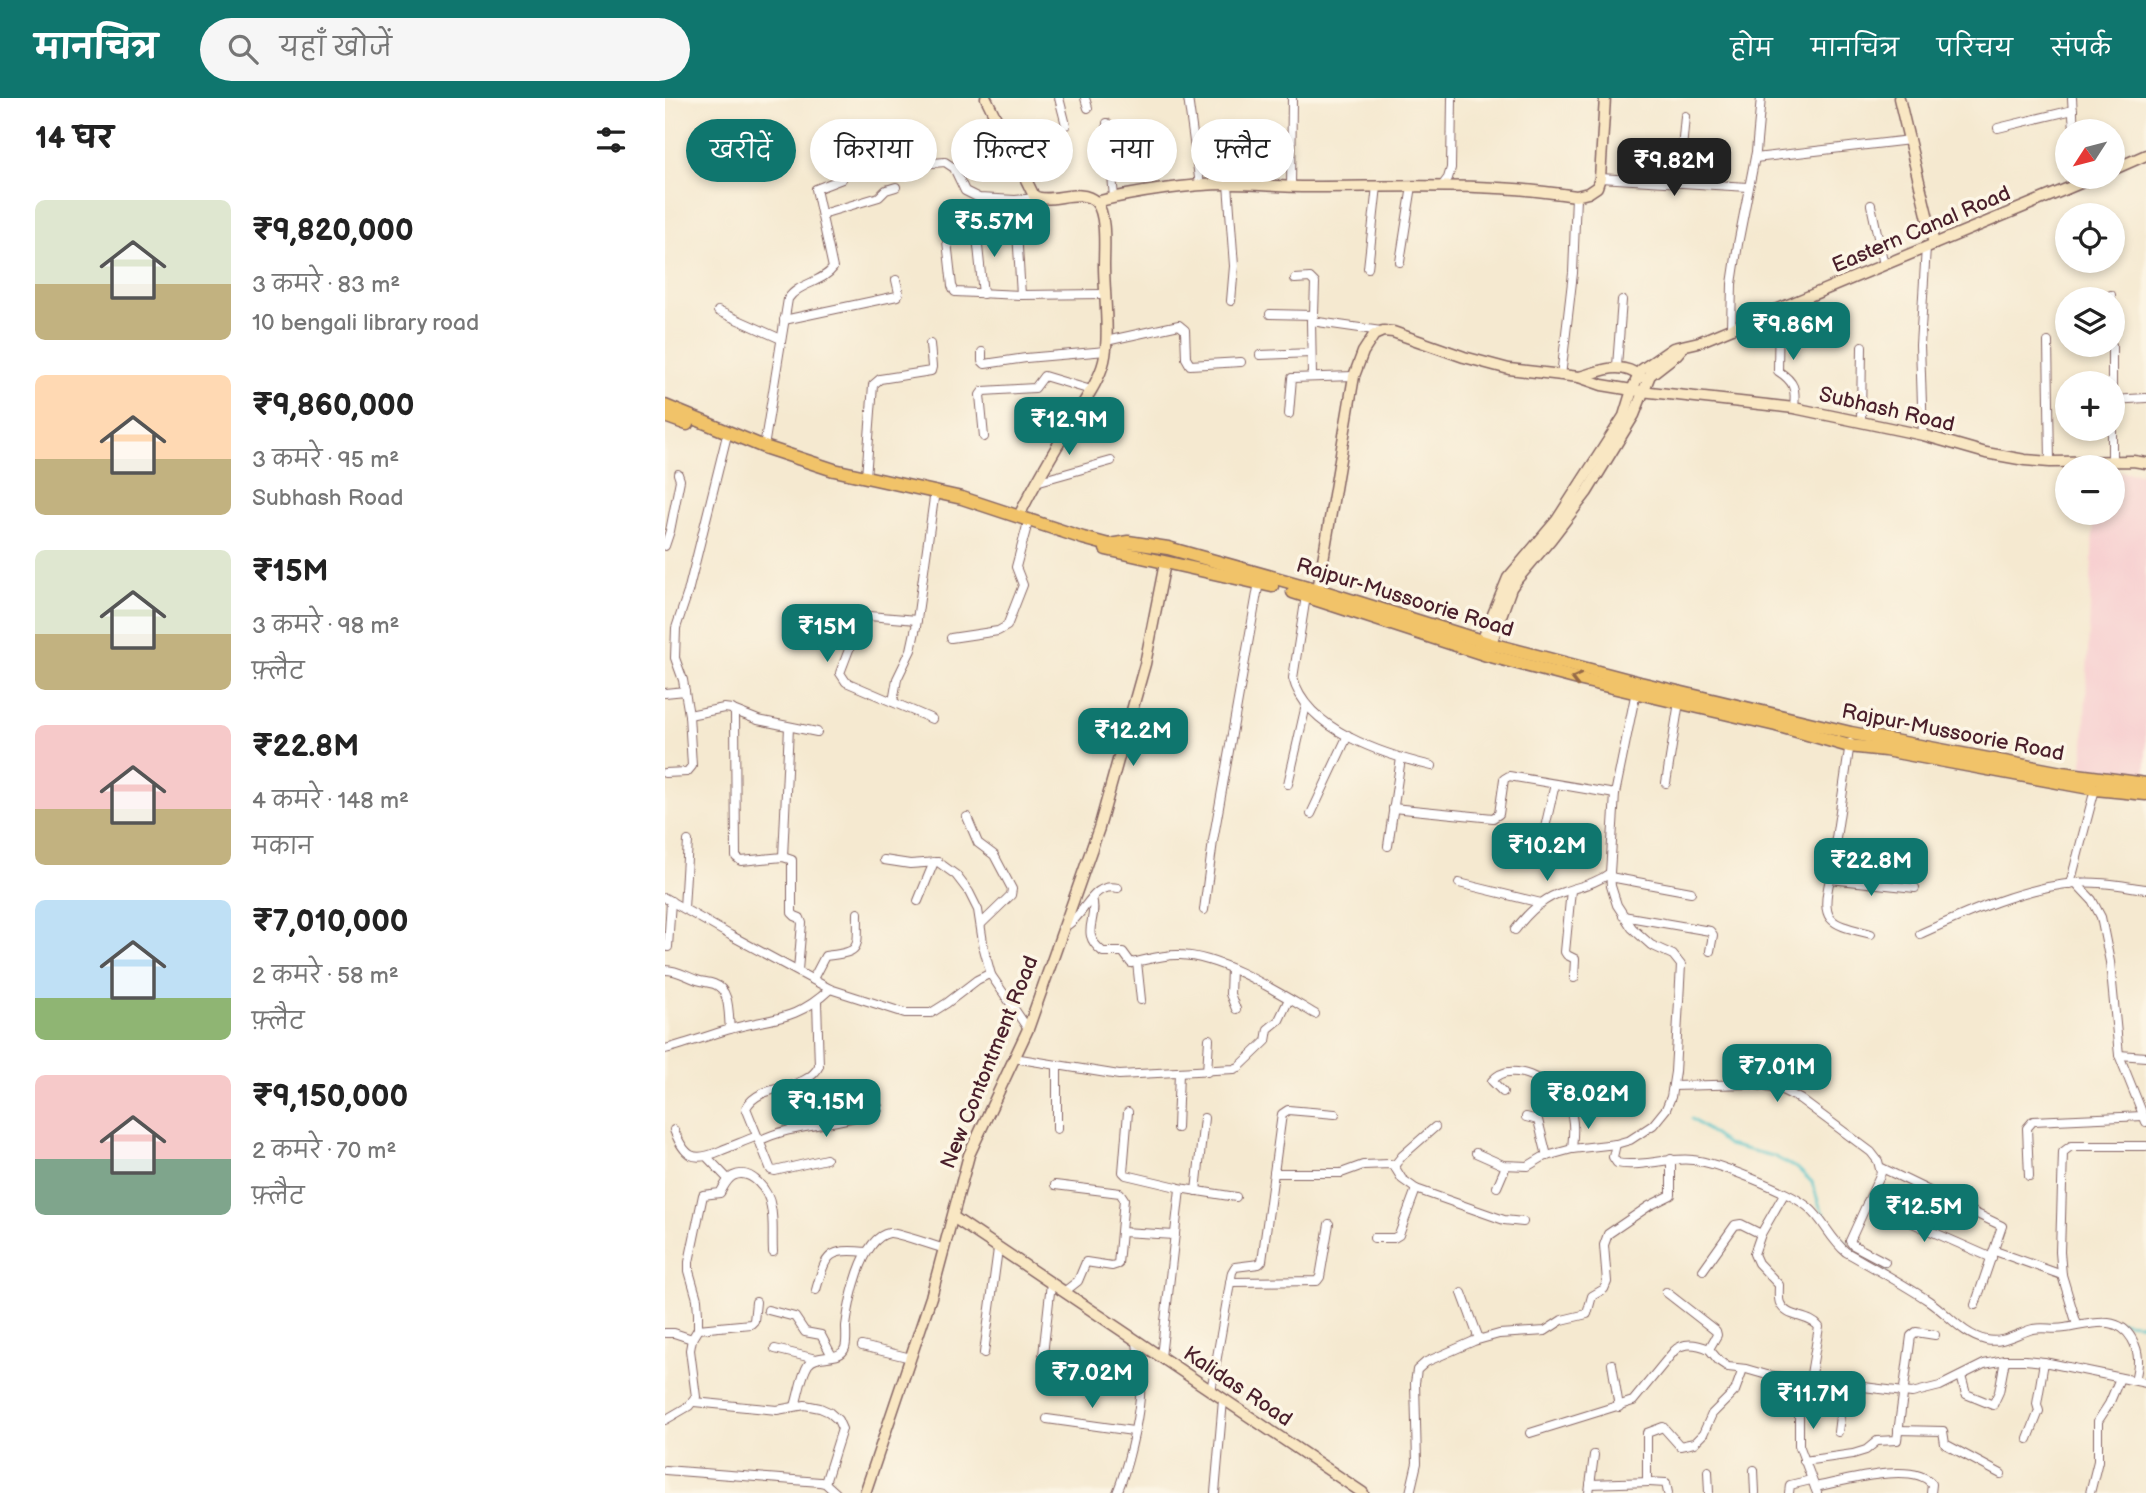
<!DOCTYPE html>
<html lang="hi">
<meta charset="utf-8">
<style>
:root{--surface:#fff;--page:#f6f6f6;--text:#222;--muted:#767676;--accent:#0f766e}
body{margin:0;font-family:"Balsamiq Sans","Playpen Sans Deva",sans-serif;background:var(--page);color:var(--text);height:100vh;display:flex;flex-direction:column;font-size:26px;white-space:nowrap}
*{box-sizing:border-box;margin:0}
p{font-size:23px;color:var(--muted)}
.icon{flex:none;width:38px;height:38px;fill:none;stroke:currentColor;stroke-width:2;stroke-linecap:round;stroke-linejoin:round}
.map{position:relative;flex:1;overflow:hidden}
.panel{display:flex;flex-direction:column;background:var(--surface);width:665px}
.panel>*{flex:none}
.guide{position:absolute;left:21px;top:21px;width:665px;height:63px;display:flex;gap:14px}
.needle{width:46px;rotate:234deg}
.tools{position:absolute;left:1390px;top:21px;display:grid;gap:14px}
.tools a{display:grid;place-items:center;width:70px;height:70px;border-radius:50%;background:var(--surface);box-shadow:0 4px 10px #0003;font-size:35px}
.price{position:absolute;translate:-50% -60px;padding:0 16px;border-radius:14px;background:var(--accent);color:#fff;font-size:23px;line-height:46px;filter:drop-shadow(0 2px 4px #0008)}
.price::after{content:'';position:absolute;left:50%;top:42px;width:21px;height:16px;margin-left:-10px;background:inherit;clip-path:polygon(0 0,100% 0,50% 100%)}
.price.current{background:#222;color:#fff}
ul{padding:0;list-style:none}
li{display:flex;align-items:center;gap:21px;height:175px;padding:0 35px}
li span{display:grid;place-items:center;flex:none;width:196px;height:140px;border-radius:10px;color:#555}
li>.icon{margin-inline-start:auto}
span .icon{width:84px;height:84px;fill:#fffc;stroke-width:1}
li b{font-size:30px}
h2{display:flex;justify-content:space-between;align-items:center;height:84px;padding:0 35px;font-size:30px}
.pill{padding:0 24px;border-radius:32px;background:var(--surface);box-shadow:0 4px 10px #0003;font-size:24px;line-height:63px}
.pill.current{background:var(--accent);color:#fff}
header{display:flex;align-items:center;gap:42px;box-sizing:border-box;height:98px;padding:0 35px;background:var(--accent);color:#fff}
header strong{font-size:33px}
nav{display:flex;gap:38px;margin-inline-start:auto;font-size:24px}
.search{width:490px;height:63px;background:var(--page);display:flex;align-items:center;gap:18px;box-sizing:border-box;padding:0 24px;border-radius:38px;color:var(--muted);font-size:26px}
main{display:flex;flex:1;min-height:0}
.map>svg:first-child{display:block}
</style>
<header>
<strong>मानचित्र</strong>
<div class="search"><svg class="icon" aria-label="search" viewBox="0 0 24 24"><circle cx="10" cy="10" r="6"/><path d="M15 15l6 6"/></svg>यहाँ खोजें</div>
<nav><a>होम</a><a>मानचित्र</a><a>परिचय</a><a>संपर्क</a></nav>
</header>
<main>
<section class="panel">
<h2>14 घर<svg class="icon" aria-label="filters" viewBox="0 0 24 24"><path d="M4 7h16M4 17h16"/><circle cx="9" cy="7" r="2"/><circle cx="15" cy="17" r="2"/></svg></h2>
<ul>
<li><span style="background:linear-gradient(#dfe7d0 60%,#c2b280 0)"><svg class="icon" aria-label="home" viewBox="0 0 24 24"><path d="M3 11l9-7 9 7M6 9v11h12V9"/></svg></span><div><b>₹9,820,000</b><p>3 कमरे · 83 m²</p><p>10 bengali library road</p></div></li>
<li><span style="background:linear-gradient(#ffd9b3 60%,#c2b280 0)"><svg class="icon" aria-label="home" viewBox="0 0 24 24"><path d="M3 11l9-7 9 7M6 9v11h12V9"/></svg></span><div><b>₹9,860,000</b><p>3 कमरे · 95 m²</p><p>Subhash Road</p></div></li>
<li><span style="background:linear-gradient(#dfe7d0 60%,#c2b280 0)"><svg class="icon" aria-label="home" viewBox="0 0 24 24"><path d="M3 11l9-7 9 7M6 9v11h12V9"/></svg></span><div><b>₹15M</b><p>3 कमरे · 98 m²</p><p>फ़्लैट</p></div></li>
<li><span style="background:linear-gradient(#f6c9c9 60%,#c2b280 0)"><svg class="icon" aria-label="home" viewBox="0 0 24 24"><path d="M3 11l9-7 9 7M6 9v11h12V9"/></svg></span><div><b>₹22.8M</b><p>4 कमरे · 148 m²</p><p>मकान</p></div></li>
<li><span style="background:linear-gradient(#bfe0f5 70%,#8fb573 0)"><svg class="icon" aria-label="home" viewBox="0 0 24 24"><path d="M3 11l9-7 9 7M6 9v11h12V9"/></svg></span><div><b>₹7,010,000</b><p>2 कमरे · 58 m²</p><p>फ़्लैट</p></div></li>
<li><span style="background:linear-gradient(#f6c9c9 60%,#7fa58c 0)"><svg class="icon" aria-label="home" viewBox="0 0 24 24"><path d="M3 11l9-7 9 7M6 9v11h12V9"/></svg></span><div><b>₹9,150,000</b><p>2 कमरे · 70 m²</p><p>फ़्लैट</p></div></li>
</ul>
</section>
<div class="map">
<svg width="1481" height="1395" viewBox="0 0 1481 1395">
<rect width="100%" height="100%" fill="#fcf5e5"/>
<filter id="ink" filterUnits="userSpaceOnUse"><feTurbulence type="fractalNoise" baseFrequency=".0143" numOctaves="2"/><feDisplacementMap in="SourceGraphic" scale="14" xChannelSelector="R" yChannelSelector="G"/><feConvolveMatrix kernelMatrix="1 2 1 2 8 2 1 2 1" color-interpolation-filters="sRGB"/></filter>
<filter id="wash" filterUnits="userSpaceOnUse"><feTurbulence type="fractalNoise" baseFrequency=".00686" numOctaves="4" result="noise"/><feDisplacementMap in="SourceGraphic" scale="28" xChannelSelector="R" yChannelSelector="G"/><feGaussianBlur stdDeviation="1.57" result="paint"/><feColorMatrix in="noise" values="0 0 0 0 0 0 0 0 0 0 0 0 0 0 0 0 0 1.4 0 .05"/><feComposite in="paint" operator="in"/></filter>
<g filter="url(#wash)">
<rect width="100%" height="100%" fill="#f5e9d0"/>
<path fill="#f7cfd0" d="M1447 373 1481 375V676L1418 669 1429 415H1447Z"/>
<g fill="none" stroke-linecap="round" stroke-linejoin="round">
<g stroke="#56c4ca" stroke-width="2.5">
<path d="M1027 1021 1063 1047 1108 1058 1133 1071 1147 1084 1155 1109 1169 1135 1182 1145"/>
<path d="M1196 1156 1223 1173"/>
<path d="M1451 1223 1481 1226"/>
<path d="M1381 1227 1409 1225"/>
</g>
</g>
</g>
<g filter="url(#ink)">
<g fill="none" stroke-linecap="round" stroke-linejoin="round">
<defs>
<g id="street">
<path d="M394 0 401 27"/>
<path d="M420 0 423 10"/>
<path d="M523 0 535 87"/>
<path d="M1407 0 1409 33"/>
<path d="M442 25 449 99"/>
<path d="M1333 30 1408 12"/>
<path d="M1090 60 1245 42"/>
<path d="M221 62 245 67 280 64 289 70 300 93 314 100 350 102 372 100"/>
<path d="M935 80 1083 89"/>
<path d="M1014 85 1020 18"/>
<path d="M563 86 569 168 566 203"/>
<path d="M777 88 783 80 786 70 787 0"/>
<path d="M626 89 627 0"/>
<path d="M350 102 356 197"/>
<path d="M1206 107 1219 167"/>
<path d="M157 116 214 99 221 92 231 89"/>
<path d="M311 129 318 196"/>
<path d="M281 134 287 188 290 194 356 197 438 196"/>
<path d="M735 164 747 88"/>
<path d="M703 170 712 88"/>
<path d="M630 181 645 180 650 185 649 215 646 223 647 278"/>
<path d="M1446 197V201"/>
<path d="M1114 210 1113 273C1130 284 1131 291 1129 310"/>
<path d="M53 213 116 241"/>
<path d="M605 216 648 217"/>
<path d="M119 222 232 198 234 195 231 182"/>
<path d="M646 223 716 233"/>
<path d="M1066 230 1067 186 1073 146 1091 54 1096 0"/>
<path d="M441 243 514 227 520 232 521 260 525 267 576 264"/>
<path d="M1383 244 1385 364"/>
<path d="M317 254V263L320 266 361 260 441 253"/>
<path d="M595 257 646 255"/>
<path d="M952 268 957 202"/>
<path d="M896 278 908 175 911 98"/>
<path d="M1448 302 1481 300"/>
<path d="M624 316 627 280 689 278"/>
<path d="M1196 323 1197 248"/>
<path d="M1258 337 1255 247 1261 149"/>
<path d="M319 339 315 297 318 293 370 290 379 278 426 292"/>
<path d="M99 349 123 201C133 185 157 185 168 170L151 91 177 81"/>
<path d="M1447 363V247"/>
<path d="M201 379 208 287 215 281 266 273 267 269 265 246"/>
<path d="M371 384 446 363"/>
<path d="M0 448 5 433 15 382 13 376"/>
<path d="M641 498 628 580C641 632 720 657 767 668"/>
<path d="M252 522 204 518 196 520 175 575 181 584 267 621"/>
<path d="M286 540 333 533 342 528 358 487 351 469 362 428"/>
<path d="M0 595 20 593"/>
<path d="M228 604 232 581 246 552 251 529 269 400"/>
<path d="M68 612 93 622 152 634"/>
<path d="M24 617 59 610 67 611 70 615 71 759 76 763 118 759 127 762V815L130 818 135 820 137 825 133 872"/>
<path d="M1185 645 1165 781C1154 826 1167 826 1206 836"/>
<path d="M0 675 22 674 27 668 24 617 18 582 10 560 11 530 23 494 61 341"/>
<path d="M1001 685 1014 604"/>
<path d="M623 686 641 607"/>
<path d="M728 710 828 720 834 716 839 681 844 678 950 696"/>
<path d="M646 716 683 637"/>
<path d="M302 719 313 745 329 757 347 791 346 797 316 826"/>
<path d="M866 737H875L879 734 890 686"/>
<path d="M723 748 736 660"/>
<path d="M118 759 124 629"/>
<path d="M219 762 245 766 273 764 291 777 304 794 313 812 319 851 326 877"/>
<path d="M945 779 1026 794"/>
<path d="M1165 781 1250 790"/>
<path d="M794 785 876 805"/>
<path d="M1411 785 1427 802 1436 819 1445 864 1454 957 1481 1024"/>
<path d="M1405 786 1430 691"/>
<path d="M906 792 900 854 902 857 910 861 909 880"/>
<path d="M0 800 65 837 165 891 240 915H266L282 905 312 882 322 877H326L363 931"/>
<path d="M427 800C434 823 413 834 438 854H458L466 865C482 862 498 856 515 857 557 858 614 895 650 916"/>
<path d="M253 803 269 764"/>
<path d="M19 810 23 743"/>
<path d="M539 812 548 743 594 484"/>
<path d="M958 818 1045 833 1048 837 1045 853"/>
<path d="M397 830C421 820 425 783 453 790"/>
<path d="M850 832C862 816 877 800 898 794 915 788 930 786 945 775"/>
<path d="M1255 836C1304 814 1356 790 1410 785 1434 783 1458 788 1481 791"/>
<path d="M3 849 6 803"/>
<path d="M472 864 476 902"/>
<path d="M566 871 565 896 571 911"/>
<path d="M0 872C13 872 20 878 32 882 38 884 43 884 49 886 66 892 63 916 65 931"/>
<path d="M148 881 160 858C198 854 192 851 193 815"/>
<path d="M152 904 154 968C141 995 95 983 81 1010L106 1072 110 1073 161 1061"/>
<path d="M0 951C21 946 42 938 62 932 106 919 129 925 165 891"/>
<path d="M1454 957 1481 959"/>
<path d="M349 960 454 977 569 971 574 969 601 943 603 931 614 922 624 901"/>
<path d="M542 974 544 941"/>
<path d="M1008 988 1086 986 1117 992 1135 1001 1206 1054 1213 1063 1216 1075 1185 1143 1188 1147 1220 1164"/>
<path d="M838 994 827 983C848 958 895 989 905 1012 910 1024 908 1039 907 1051"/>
<path d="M463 1014 458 1074 461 1077 512 1089 515 1091 496 1259"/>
<path d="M861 1019 873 1022 882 1058"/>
<path d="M512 1030 514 974"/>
<path d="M392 1031V968"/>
<path d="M9 1032C20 1059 28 1065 55 1053 67 1048 80 1043 92 1038"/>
<path d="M94 1043C131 1024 176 1029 214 1010"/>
<path d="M951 1046 948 1059 952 1065C972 1070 1004 1059 1028 1062 1051 1064 1125 1094 1143 1109 1158 1121 1165 1141 1181 1154 1209 1170 1237 1185 1264 1203 1283 1216 1298 1237 1321 1242 1338 1246 1352 1235 1368 1231 1378 1229 1389 1232 1400 1230 1423 1227 1453 1215 1467 1241 1475 1255 1474 1267 1470 1282"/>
<path d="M811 1055 838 1067 863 1068 878 1059 907 1051 951 1046 965 1042 988 1027 1001 1011 1006 999 1010 974 1016 867 1008 857 986 847 967 830 952 807 946 788 945 775 950 696 971 593"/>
<path d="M42 1059 63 1081"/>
<path d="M729 1068 737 1058 770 1029"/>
<path d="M1217 1070 1337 1128 1310 1207"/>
<path d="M609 1075H676L698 1067 725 1066 729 1068 737 1081 751 1091 839 1122 858 1124"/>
<path d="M1364 1078 1362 1030 1368 1023 1478 1018"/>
<path d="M390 1087 455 1095 459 1101 453 1166 447 1168 421 1164 413 1183 399 1194"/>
<path d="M832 1089 841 1068"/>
<path d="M514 1090 571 1099"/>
<path d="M531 1093 539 1020"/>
<path d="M1119 1096 1096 1136 1089 1156 1093 1165 1114 1187C1114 1193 1113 1200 1115 1205 1121 1221 1144 1216 1154 1229L1145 1282"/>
<path d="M1202 1105 1327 1160"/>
<path d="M457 1134 510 1137"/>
<path d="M709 1140H729L734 1137 751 1091"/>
<path d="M1330 1153 1397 1177"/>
<path d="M1038 1172 1070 1127 1076 1126 1096 1136"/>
<path d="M565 1184 652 1183 655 1179 664 1126"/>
<path d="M151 1192C161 1157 162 1150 201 1154"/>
<path d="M1001 1194 1051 1233 1052 1237 1044 1251"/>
<path d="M797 1195 814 1241"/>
<path d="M103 1212 130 1219 140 1234 156 1237 167 1258"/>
<path d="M1412 1227 1397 1177 1395 1154 1398 1054 1406 1048H1481"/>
<path d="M33 1231 86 1226 89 1223 91 1204"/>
<path d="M0 1235H9L27 1241"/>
<path d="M197 1248 246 1260"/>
<path d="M110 1251 151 1261"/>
<path d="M319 1255 333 1151"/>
<path d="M378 1257 386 1185"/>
<path d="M947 1266 954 1309"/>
<path d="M1296 1278 1301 1296 1328 1307 1334 1294 1340 1262"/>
<path d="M1134 1281V1347L1152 1395"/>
<path d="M546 1293 567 1174 570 1169 594 1166 597 1163 617 1016 623 1012 670 1016"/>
<path d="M29 1304 112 1312 140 1307 155 1310 164 1314 173 1322 177 1331 160 1385"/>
<path d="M130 1308C134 1296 136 1278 143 1267 152 1254 175 1264 180 1250 182 1244 181 1235 181 1228 184 1205 196 1140 224 1135 230 1134 270 1148 280 1151"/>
<path d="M382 1321 468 1333"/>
<path d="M0 1322 24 1308 31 1299 25 1252 27 1241 33 1231V1216L32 1201 24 1173V1164L38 1097 55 1095C59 1089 61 1082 68 1078 86 1069 104 1093 106 1109 109 1124 107 1139 108 1154"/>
<path d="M1233 1332 1278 1333 1280 1346 1336 1376"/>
<path d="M1173 1334 1179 1286"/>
<path d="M865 1335 968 1303 1009 1253C1018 1244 1032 1246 1044 1251L1054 1263 1063 1269 1081 1271 1102 1277 1247 1295 1275 1288 1319 1266 1340 1262H1360L1379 1264 1481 1285"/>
<path d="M1363 1341 1374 1313 1372 1306 1379 1264"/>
<path d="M1139 1363 1188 1356 1201 1352 1212 1343 1232 1342 1246 1238 1251 1234 1270 1237"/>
<path d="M0 1372 155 1384 160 1385 171 1395"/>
<path d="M1089 1372 1090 1395"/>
<path d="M1043 1373 1044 1395"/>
<path d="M925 1386 985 1384"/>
<path d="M1150 1389C1176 1384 1249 1362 1267 1386L1266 1395"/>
<path d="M452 1395C462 1371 473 1325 475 1299 476 1281 474 1262 472 1244"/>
<path d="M550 1395 558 1302"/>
<path d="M745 1395 752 1365 750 1285 752 1272 761 1264 809 1243 834 1236 880 1233 897 1222 922 1216 927 1198 939 1191 942 1184 939 1147 943 1136 984 1108 1006 1097V1061"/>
<path d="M924 1395 929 1357"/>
<path d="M1003 1395 1001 1385 984 1384 982 1381V1335L998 1329 1015 1348 1029 1345 1038 1336 1047 1316 1070 1293 1078 1271"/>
<path d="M1124 1395 1125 1387 1146 1382"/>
<path d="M1425 1395 1433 1363V1323L1444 1306 1455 1280"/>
</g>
<g id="secondary">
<path d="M321 0 369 98C386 107 415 88 431 104 442 116 439 151 439 167 439 194 445 238 439 263 434 283 420 302 409 320 390 352 370 384 354 418"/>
<path d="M1234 0 1269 146"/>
<path d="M1447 72 1481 57"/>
<path d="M431 104C469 94 525 86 564 86 590 86 617 89 644 89 733 89 822 84 911 98L923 95 932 89 935 80 940 0"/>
<path d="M914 279C937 273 955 262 976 279"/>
<path d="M653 492 689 278 698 254 709 237 718 233 728 234 799 259 844 271 914 279 937 287 967 292 1129 310 1258 337 1321 355 1360 362 1385 364 1468 363 1481 365"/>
<path d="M815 548 843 480 892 422 959 318 967 292 976 272 1008 250 1034 244 1430 79"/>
<path d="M824 551 846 490 853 480 886 441 922 394 969 317 985 277 1012 256 1018 249"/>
<path d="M288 1119 698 1395"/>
<path d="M200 1395 266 1199 304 1057 363 931 434 730 480 566 500 465"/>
</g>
<g id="primary">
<path d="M0 308 99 349 169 372 297 400 418 440 444 447 463 444 503 450 653 492 826 546 975 585 1186 635 1397 675 1481 686"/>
<path d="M0 318 22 326"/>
<path d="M441 451 607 488"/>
<path d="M628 494 822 557 917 582 1111 627 1184 648 1220 652 1430 691 1481 696"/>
</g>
</defs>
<use href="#street" stroke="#866665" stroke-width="10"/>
<use href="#secondary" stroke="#866665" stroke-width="13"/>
<use href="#primary" stroke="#866665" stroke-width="15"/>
<use href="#street" stroke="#fff" stroke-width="8"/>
<use href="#secondary" stroke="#f9e7c3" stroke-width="10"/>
<use href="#primary" stroke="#f1c369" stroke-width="12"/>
</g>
<defs><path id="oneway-chevron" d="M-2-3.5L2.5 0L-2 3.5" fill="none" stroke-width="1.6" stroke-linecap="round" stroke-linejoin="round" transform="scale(1.75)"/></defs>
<use stroke="#956947" href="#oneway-chevron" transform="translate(911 581) rotate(-166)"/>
</g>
<g text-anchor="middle" stroke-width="7" stroke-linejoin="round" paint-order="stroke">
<g font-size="21" fill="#4a1f2b" stroke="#fcf5e5">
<text transform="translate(1256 131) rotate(-23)" y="7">Eastern Canal Road</text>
<text transform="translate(1222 311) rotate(13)" y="7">Subhash Road</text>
<text transform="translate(740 499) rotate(17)" y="7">Rajpur-Mussoorie Road</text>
<text transform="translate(1288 634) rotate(11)" y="7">Rajpur-Mussoorie Road</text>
<text transform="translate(324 964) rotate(-68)" y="7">New Contontment Road</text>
<text transform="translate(573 1288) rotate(34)" y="7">Kalidas Road</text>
</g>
</g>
</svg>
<div class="tools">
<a><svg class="needle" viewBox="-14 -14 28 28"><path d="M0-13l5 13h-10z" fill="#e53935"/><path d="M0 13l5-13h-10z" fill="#767676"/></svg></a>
<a><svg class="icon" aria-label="locate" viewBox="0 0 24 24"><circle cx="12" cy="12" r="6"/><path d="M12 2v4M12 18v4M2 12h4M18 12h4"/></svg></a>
<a><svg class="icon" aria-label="layers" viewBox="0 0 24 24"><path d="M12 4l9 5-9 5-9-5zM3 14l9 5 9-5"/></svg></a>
<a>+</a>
<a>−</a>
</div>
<b class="price current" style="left:1009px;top:100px">₹9.82M</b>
<b class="price" style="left:329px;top:161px">₹5.57M</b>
<b class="price" style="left:1128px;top:264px">₹9.86M</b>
<b class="price" style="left:404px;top:359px">₹12.9M</b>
<b class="price" style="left:162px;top:566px">₹15M</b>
<b class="price" style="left:468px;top:670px">₹12.2M</b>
<b class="price" style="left:882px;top:785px">₹10.2M</b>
<b class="price" style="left:1206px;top:800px">₹22.8M</b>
<b class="price" style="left:1112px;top:1006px">₹7.01M</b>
<b class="price" style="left:923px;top:1033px">₹8.02M</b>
<b class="price" style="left:161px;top:1041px">₹9.15M</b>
<b class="price" style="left:1259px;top:1146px">₹12.5M</b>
<b class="price" style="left:427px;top:1312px">₹7.02M</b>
<b class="price" style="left:1148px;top:1333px">₹11.7M</b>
<div class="guide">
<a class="pill current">खरीदें</a>
<a class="pill">किराया</a>
<a class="pill">फ़िल्टर</a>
<a class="pill">नया</a>
<a class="pill">फ़्लैट</a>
</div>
</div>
</main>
